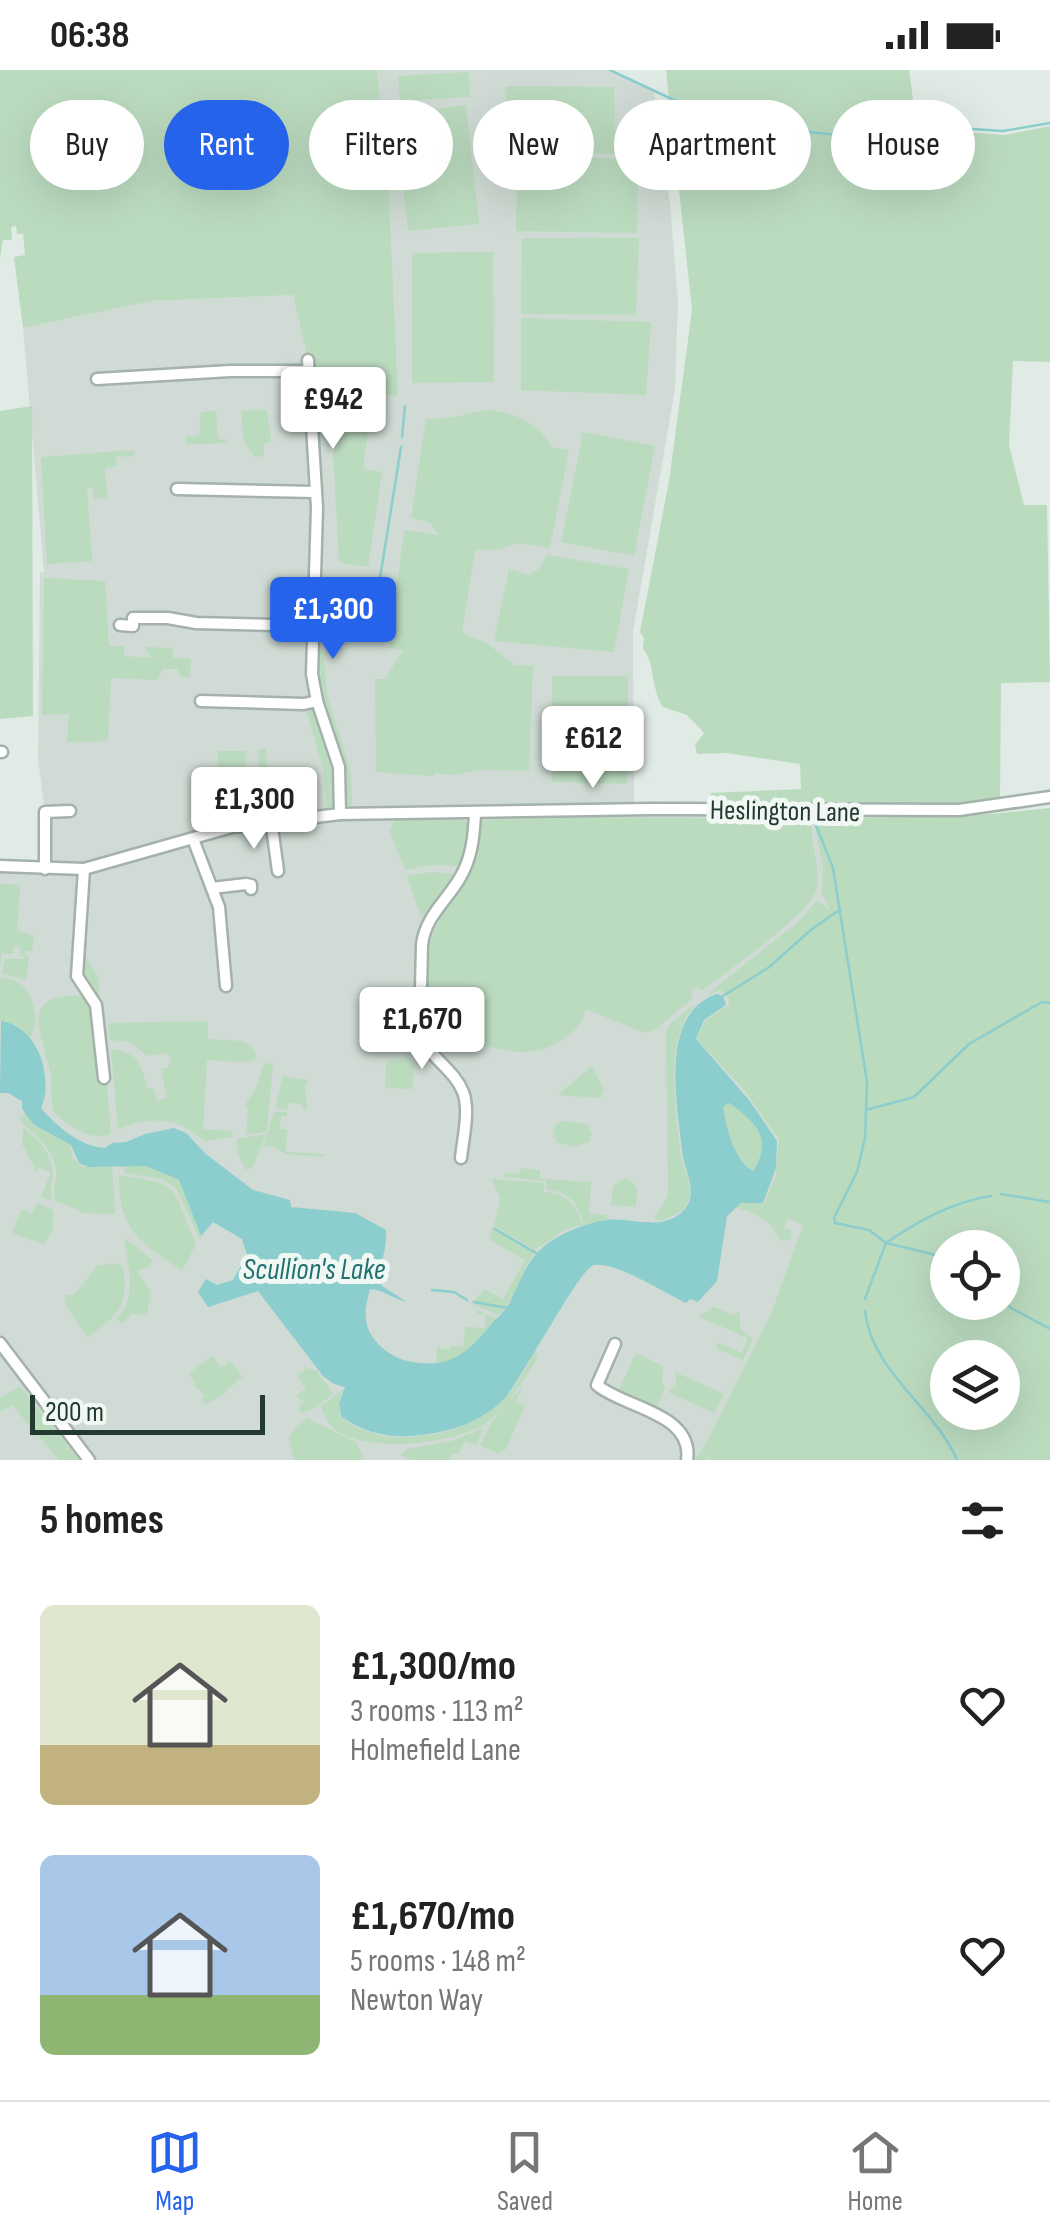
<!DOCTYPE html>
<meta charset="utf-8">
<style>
:root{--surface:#fff;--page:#f6f6f6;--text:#222;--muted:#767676;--line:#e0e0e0;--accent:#2563eb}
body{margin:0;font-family:"Sofia Sans Condensed",sans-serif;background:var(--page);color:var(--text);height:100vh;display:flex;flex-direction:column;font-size:38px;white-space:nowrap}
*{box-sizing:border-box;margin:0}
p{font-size:32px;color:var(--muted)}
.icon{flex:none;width:55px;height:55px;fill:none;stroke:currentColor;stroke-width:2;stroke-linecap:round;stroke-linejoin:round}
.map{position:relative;height:1390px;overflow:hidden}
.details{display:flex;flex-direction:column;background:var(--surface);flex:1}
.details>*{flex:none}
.hud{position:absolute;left:30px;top:30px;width:990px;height:90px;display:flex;gap:20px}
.controls{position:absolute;left:930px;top:1160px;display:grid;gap:20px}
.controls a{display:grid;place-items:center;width:90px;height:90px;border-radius:50%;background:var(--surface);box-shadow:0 10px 40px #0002;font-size:50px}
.scale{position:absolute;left:30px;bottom:25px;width:235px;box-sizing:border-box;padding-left:10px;border:5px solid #223a30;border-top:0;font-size:28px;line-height:35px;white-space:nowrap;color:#223a30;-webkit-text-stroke:8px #f1f8f3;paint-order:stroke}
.price{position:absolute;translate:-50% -85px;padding:0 22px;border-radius:10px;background:#fff;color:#222;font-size:32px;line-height:65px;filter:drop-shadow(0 2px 5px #0008)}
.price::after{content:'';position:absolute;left:50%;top:60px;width:30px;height:22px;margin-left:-15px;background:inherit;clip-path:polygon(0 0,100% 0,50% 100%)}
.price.current{background:var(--accent);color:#fff}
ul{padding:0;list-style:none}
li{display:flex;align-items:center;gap:30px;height:250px;padding:0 40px}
li span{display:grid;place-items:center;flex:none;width:280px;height:200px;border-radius:15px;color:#555}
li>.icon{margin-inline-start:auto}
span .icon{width:120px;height:120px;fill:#fffc;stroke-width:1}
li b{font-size:42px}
h2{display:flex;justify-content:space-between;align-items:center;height:120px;padding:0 40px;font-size:42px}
.chip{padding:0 35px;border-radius:45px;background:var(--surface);box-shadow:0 10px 40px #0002;font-size:35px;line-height:90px}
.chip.current{background:var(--accent);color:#fff}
.status{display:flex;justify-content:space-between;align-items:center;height:70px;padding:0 50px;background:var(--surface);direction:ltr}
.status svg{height:28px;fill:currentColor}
.menu{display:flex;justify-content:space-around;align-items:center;height:140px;border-top:2px solid var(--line);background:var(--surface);font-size:28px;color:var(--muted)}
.menu a{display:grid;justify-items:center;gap:5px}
.menu .current{color:var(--accent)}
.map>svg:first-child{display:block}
</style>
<div class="status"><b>06:38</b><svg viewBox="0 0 49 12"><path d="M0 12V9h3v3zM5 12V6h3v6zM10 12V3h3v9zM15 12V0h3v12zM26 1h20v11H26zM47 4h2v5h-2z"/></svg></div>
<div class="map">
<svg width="1050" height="1390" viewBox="0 0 1050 1390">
<rect width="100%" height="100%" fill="#e1ebe5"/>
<path fill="#cfdbd4" d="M377 0H610L654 22 670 134 678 231 675 319 633 562 634 739H806L809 749 831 750 866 1040 711 1390H0V796L44 799 45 742 38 689 40 503 44 502 23 258 152 231 293 225 315 321 398 326 389 120Z"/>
<g fill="#bbdbbf" fill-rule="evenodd">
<path d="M0 0H377L389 120 398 326 315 321 293 225 152 231 23 258 14 187 25 185 23 164H17L16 156 11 157 12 170H3L0 189Z"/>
<path d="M666 0H909L917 58 1004 65 1050 56V292L1013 291 1009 375 1024 435H1047L1050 612 1001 613 1000 733 830 736 829 733 824 736 713 732 710 723 801 719 800 694 726 683 697 684 695 675 704 663 687 645 663 637C650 616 655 592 643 579L644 569 640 562 669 411 692 240Z"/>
<path d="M469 2 470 27 400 31 398 6Z"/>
<path d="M506 16 614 17 616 84 509 81Z"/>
<path d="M466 35 479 154 408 161 394 44Z"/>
<path d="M518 85 638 90 637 163 516 161Z"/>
<path d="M522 168H639L636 245 521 244Z"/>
<path d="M493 182 494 312 412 313V183Z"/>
<path d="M521 248 651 252 646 325 521 320Z"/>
<path d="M32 336 33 646 0 649V341Z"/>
<path d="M267 340 271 372 264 373V386L255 387 244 373 241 341Z"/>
<path d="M493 340C517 345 540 353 551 377L569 380 550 478 519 473 501 479 475 480 462 563 487 573 514 595 533 596 529 701 480 700 454 705 434 703V706L376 702 375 609H385L403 580 389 578 404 460 439 465 429 452 411 448 426 348C449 352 469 341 493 340Z"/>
<path d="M216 341 218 369 227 370 228 373 187 374 186 367 199 365 201 342Z"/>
<path d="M331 344 369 355 363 398 382 403 368 497 339 492Z"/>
<path d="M583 362 655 376 634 486 561 472Z"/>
<path d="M134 380V386L116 387 117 396 105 398 107 428 94 429 93 417 87 418 92 491 47 494 41 387Z"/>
<path d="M547 485 629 499 614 582 494 571 509 499 529 505 539 499Z"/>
<path d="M44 508 105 511 109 576H124V586L152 588 144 577 173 578V588L191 589 190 607H181L177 599H162L158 610 111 608 108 671 67 672 69 644 42 645Z"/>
<path d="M317 580H323L327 624 351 703 352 736 345 734 319 622Z"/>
<path d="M552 606H628L627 714 552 712Z"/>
<path d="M306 638 316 641 335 697 333 737H327L323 699Z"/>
<path d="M266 678 269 742 285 744 234 750 232 747 260 742 255 741 248 728 262 724 260 713 245 714 242 711 248 701H260L258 680Z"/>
<path d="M218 681H246L244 705H218Z"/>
<path d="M1050 738V1390H709L712 1381 707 1390H694L703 1379 771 1244 803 1155 788 1148 784 1157 792 1162 790 1171 782 1169V1174C773 1151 757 1142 733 1137L750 1131 764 1134 776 1106 779 1069 745 1021 697 969 705 951 729 935V928L721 920C658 936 675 1032 680 1081 682 1097 696 1118 687 1134 682 1143 670 1147 661 1151L654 1148 668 1126 666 963 670 954 798 852 817 831 830 840 822 823 823 797 815 757 818 749 992 744ZM948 1178H1002V1232H948ZM948 1288H1002V1342H948Z"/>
<path d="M582 747 799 749 801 755H811C811 776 820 795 817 817 813 843 726 901 702 921L697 917 690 922 693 928 656 959 645 963 586 939C582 954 575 961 562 970 523 995 497 973 460 973L425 929 430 871 447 836 466 808 469 809 467 805 476 781 479 753 486 750Z"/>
<path d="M461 749 469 753 461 796 431 795 405 800 390 762 394 750Z"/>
<path d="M431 802 452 804 455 809 421 847 407 806Z"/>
<path d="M0 814 20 815 17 860 34 866 32 881H25V886H29L26 910 2 903 5 889H24V886H20V877L14 876 13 884 2 883 0 897Z"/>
<path d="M80 879 98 906 111 1064C90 1072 68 1056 53 1041 50 1027 53 1014 50 1000 38 954 21 923 86 926L80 907Z"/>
<path d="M0 907C6 909 12 909 17 912 35 922 40 953 30 968L17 955 0 951Z"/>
<path d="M208 951V969L242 971 256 981 255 990 244 992 207 990 203 1059 232 1061 233 1067 204 1071C178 1046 151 1046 118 1059L111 979C138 982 141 994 148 1019L153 1018 157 1031 167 1028 161 999 168 997 172 988 165 983 147 986 130 972 110 970 108 953Z"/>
<path d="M409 987 414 993 413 1019 385 1018 386 993Z"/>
<path d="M264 993 273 994 267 1061 246 1065 248 1040 245 1035 256 1018Z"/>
<path d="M592 996 604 1020 600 1028 558 1025Z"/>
<path d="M283 1006 309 1010 305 1015 307 1040 302 1039V1034L288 1033 287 1039 275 1038Z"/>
<path d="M729 1033C755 1050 775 1070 753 1101 734 1087 726 1059 723 1037Z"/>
<path d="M274 1042H287V1046H281L280 1059 287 1060 286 1082 324 1084V1087L286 1084 273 1076 263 1078Z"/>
<path d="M27 1044 34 1056 70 1074 73 1088 82 1097 112 1096 115 1144 84 1143 56 1131C51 1118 58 1111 56 1099 52 1075 33 1066 19 1048Z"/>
<path d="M561 1051 587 1054 592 1063 590 1071 576 1077 556 1072 553 1058Z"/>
<path d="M23 1057C37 1069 48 1078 52 1097 55 1108 48 1118 52 1131L41 1127 51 1102 39 1098 37 1102 22 1074Z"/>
<path d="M266 1064 253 1097 246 1100 238 1085 237 1069Z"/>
<path d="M121 1095 146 1096 179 1110 201 1166 200 1170 176 1118 161 1109 126 1103Z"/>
<path d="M521 1098 540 1100V1109L591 1112 589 1143 607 1145V1149L583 1155C580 1135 568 1120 546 1120V1111L505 1107V1103L520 1104Z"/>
<path d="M119 1105C185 1115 171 1117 196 1174L182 1201C139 1169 119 1163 119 1105Z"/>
<path d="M625 1108C640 1113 637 1123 636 1137L611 1135 613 1116Z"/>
<path d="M492 1109 543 1113 544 1122C566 1123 577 1135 582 1155L564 1160 535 1180 494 1156 500 1128Z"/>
<path d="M37 1133 53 1140V1160L44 1174 12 1164 21 1139 32 1143Z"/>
<path d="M492 1157 534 1183C522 1201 513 1232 499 1245L472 1234 484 1219 503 1229 525 1190 490 1170Z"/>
<path d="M124 1168 153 1190 149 1197 137 1201 151 1222 147 1245 132 1244 122 1254 117 1249C138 1227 128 1196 124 1168Z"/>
<path d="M113 1193 123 1196C129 1238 119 1244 87 1268L64 1231 67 1225H74L97 1196Z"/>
<path d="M713 1237 728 1242 729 1246 739 1242 741 1260 753 1269 743 1290 716 1278 718 1273 742 1283 748 1268 699 1247Z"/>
<path d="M477 1240 497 1249C476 1269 467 1289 436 1294L437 1277 449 1280 450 1276 463 1277 465 1257 485 1258V1245L477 1244Z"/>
<path d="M535 1280 537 1287 535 1293C521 1313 505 1340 484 1354 453 1375 361 1384 332 1357 327 1352 324 1342 320 1337L344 1319 339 1333 340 1346C361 1364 387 1369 414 1367 476 1360 509 1338 535 1280Z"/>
<path d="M636 1283 663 1296 662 1314 665 1317 656 1339 618 1322Z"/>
<path d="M212 1286 221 1298 230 1291 244 1309H239L222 1325 206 1334 201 1329 205 1325 193 1314 195 1312 189 1304Z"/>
<path d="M307 1298 317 1301 333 1324 312 1340 301 1343 298 1338 305 1332 296 1326 306 1318 297 1306Z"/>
<path d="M675 1302 724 1324 733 1309 714 1343 668 1322 676 1315Z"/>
<path d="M20 1316 79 1390H59L12 1335 0 1342V1328Z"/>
<path d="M523 1316 516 1331 525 1336 506 1379 499 1384 480 1375 493 1349Z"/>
<path d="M307 1348 356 1372 364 1390H294L289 1368 296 1357Z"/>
<path d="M483 1358 476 1376 465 1371 458 1385 453 1383 450 1390H412L401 1385 407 1379 452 1371Z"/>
</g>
<path fill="#8ccdcd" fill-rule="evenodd" d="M717 924 723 926 726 935 704 950 696 969 749 1030 777 1071 776 1098 763 1133H741L727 1146 717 1211 698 1232 690 1229 686 1233C663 1222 617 1192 594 1195 581 1196 520 1312 504 1329 481 1352 453 1361 421 1365 392 1369 365 1364 341 1346L339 1334 345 1317 334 1314 323 1306 258 1221 208 1237 198 1222 206 1209 217 1215 233 1210 247 1185 242 1169 213 1152 201 1166 179 1110 146 1096 88 1097 79 1093 71 1075 34 1055 22 1039V1031L8 1023H0L1 951C39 956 54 1010 41 1038 56 1056 81 1077 105 1078L112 1073 126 1072 145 1064 174 1058 186 1063 206 1084 253 1120 290 1130 291 1137 355 1143 386 1160C388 1180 377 1196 382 1216L407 1232C393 1229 384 1220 370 1219 365 1237 362 1253 374 1269 385 1284 403 1292 420 1293 454 1296 468 1281 489 1257 495 1249 504 1243 509 1234 522 1208 528 1184 556 1168 570 1160 590 1152 606 1150 631 1147 657 1161 680 1144 702 1126 684 1102 682 1080 677 1033 659 943 717 924ZM729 1033C755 1051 774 1069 753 1101 733 1088 727 1059 723 1037Z"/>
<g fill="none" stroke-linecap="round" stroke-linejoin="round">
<g stroke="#8ccdcd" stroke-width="2.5">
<path d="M610 0 693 39 756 55 818 63 840 65 910 55 1003 61 1050 53"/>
<path d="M402 367 405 336"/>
<path d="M333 517H352L366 523"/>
<path d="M378 521 401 377"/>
<path d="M814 750 833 798 867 1012 865 1068 857 1102 834 1148 835 1153 869 1160 886 1173 932 1184 948 1191"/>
<path d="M723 926 768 898 812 859 838 841"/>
<path d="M866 1040 914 1027 969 974 1042 932 1050 933"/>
<path d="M1001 1124 1050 1132"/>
<path d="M495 1159 536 1183"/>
<path d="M432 1220 454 1222 467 1230"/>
<path d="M865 1229 886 1173C918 1151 952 1132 991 1126"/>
<path d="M1002 1229 1011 1238 1050 1259"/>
<path d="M474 1232 508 1238"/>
<path d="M865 1241C872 1303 934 1336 957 1390"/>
</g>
<defs>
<g id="minor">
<path d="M308 290 317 438 312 604 317 631 339 697 340 744"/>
<path d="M97 309 230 301H308"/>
<path d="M177 419 315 422"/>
<path d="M120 555 133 556V548H168L196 553 313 556"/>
<path d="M201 631 304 634 317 631"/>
<path d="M0 682H2"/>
<path d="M271 750 278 801"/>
<path d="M193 769 219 837 226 916"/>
<path d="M0 796 84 799 232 757 340 744 651 739 959 740 1050 727"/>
<path d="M45 799V742L70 741"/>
<path d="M84 799 77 906 96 935 104 1008"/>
<path d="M212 818 246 814 251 815V819"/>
<path d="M461 1088C463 1069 470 1040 463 1022 454 999 428 987 420 963L422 875C425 846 448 830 461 806 472 787 474 765 475 743"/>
<path d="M0 1273 89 1390"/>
<path d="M615 1274 597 1315C624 1338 694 1343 687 1390"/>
</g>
</defs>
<use href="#minor" stroke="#a4b2ab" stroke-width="15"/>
<use href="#minor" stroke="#fff" stroke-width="10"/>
</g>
<g text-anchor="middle" stroke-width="10" stroke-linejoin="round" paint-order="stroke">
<g font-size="28" fill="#223a30" stroke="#f1f8f3">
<text transform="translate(785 740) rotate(1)" y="10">Heslington Lane</text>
</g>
<g font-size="30" font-style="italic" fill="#207273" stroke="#f1f8f3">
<text x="314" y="1209">Scullion's Lake</text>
</g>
</g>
</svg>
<div class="controls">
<a><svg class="icon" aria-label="locate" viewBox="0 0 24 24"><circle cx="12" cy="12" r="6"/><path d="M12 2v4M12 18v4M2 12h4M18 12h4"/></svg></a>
<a><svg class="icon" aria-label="layers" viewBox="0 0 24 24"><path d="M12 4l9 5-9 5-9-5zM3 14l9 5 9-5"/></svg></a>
</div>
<div class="scale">200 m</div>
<b class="price" style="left:333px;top:382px">£942</b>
<b class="price current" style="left:333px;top:592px">£1,300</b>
<b class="price" style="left:593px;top:721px">£612</b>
<b class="price" style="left:254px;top:782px">£1,300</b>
<b class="price" style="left:422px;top:1002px">£1,670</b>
<div class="hud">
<a class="chip">Buy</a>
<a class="chip current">Rent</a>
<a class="chip">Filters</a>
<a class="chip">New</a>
<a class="chip">Apartment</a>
<a class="chip">House</a>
</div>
</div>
<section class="details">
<h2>5 homes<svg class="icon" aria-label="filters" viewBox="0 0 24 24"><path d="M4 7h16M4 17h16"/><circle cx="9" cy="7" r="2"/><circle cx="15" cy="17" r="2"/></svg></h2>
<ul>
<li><span style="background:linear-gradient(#dfe7d0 70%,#c2b280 0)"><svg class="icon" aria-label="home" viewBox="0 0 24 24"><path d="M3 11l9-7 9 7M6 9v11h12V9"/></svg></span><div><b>£1,300/mo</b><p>3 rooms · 113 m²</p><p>Holmefield Lane</p></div><svg class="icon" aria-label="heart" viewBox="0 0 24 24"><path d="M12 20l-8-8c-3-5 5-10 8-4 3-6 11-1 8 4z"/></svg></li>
<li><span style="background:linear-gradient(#a9c7e8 70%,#8fb573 0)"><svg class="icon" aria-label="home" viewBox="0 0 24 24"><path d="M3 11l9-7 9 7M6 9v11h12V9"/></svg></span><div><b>£1,670/mo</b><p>5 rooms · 148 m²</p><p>Newton Way</p></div><svg class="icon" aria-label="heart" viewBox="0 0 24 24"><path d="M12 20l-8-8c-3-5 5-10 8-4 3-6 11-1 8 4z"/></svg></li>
</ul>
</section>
<nav class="menu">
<a class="current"><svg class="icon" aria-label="map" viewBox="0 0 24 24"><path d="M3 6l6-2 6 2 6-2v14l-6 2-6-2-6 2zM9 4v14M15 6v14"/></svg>Map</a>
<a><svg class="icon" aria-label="saved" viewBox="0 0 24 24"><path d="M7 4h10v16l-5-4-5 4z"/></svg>Saved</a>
<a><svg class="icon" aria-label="home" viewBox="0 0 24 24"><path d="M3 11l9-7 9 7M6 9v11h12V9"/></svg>Home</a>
</nav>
